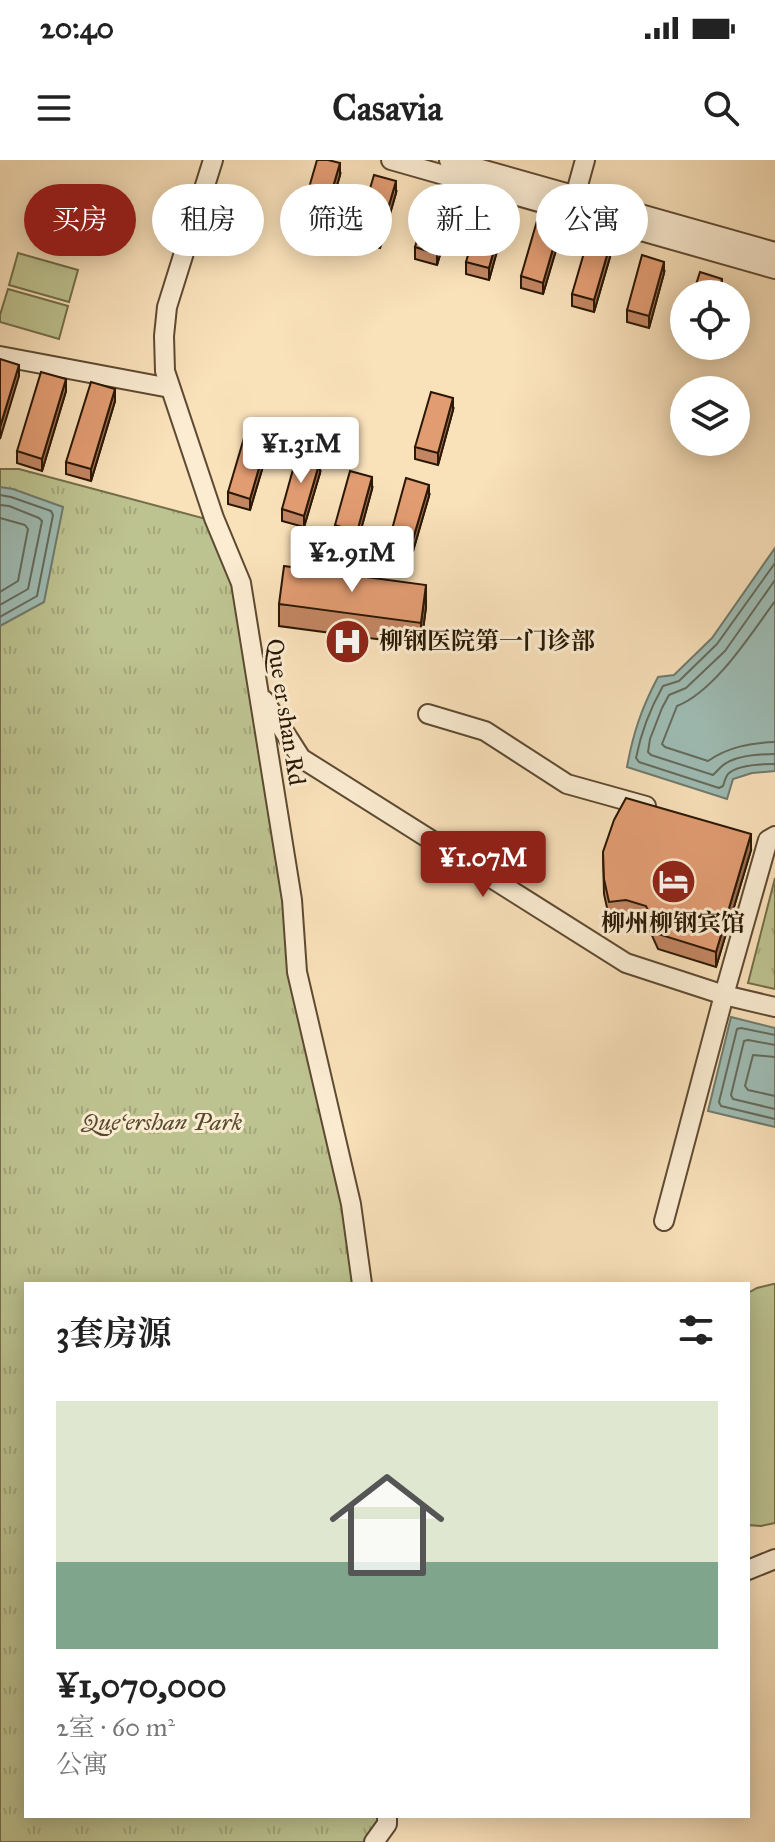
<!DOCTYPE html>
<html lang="zh">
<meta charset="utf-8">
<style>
:root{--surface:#fff;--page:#f2f2f2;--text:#222;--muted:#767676;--accent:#8f2418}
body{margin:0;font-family:"IM FELL Great Primer","Noto Serif SC",serif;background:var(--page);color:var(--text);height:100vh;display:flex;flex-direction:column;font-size:30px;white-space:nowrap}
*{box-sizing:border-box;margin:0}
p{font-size:26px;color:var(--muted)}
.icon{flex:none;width:44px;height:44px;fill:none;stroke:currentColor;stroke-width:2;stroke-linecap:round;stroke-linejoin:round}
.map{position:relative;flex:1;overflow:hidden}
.drawer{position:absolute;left:24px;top:1122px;width:726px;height:536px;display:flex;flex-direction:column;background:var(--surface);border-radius:0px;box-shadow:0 4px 20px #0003}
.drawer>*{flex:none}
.guide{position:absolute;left:24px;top:24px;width:728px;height:72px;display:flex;gap:16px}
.fabs{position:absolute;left:670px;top:120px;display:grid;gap:16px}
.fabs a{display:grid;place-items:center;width:80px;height:80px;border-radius:50%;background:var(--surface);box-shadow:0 4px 20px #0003;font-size:40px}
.price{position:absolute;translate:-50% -68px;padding:0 18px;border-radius:8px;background:#fff;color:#222;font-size:26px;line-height:52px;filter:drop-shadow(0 2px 4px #0008)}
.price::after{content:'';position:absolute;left:50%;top:48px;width:24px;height:18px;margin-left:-12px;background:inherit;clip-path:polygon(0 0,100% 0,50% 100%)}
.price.active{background:var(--accent);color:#fff}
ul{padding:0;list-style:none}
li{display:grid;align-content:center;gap:16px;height:424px;padding:0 32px}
li span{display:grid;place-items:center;height:248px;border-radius:0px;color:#555}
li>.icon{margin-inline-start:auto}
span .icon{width:144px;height:144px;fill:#fffc;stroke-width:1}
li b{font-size:34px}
h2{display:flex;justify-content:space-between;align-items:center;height:96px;padding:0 32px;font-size:34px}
.tag{padding:0 28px;border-radius:36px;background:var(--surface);box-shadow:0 4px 20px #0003;font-size:28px;line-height:72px}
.tag.active{background:var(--accent);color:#fff}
.status{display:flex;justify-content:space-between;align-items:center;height:56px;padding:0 40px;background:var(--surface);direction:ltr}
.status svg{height:22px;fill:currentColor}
header{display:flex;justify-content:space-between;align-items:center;height:104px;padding:0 32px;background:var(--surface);font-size:36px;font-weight:800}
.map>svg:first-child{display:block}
</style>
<div class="status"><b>20:40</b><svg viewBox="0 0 49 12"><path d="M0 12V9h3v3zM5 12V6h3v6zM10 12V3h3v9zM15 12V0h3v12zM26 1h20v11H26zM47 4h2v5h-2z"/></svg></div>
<header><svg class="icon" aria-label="menu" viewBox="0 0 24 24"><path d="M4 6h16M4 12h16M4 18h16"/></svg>Casavia<svg class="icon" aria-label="search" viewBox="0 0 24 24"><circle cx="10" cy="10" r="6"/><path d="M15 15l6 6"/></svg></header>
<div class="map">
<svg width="775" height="1682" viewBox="0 0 775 1682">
<defs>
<pattern id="park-tufts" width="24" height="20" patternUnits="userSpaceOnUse" patternTransform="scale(2)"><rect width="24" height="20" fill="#bdc390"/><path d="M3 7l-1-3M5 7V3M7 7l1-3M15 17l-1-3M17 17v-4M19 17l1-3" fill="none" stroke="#a3a77b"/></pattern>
</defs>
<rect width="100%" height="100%" fill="#f9e1ba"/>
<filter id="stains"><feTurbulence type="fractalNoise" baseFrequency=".0025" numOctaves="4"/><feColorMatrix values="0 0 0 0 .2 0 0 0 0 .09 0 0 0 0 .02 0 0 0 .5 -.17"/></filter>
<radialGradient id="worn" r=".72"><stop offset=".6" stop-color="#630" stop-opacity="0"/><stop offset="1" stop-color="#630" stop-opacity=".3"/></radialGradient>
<g fill="#bdc390" stroke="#746e4a" stroke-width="2">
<path d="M18 93 78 110 69 142 9 125Z"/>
<path d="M8 129 68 146 59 179 0 162V155Z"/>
<path d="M773 1124H775V1363L761 1366 748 1365V1133L757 1128Z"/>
</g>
<g fill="url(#park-tufts)" stroke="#746e4a" stroke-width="2">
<path d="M0 309H19L210 360 233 429 348 1045 355 1124H26V1656H381L368 1682H0Z"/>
<path d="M775 718V829L748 823Z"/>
</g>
<g fill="#9ebcb4" stroke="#707a6e" stroke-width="2">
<path d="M0 327 13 329 63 347 44 442 0 466Z"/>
<path d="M775 388V611L752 613 733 619 727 639 627 607C633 573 642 547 658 517L674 515 712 478Z"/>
<path d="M731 857 775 868V967L708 951Z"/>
</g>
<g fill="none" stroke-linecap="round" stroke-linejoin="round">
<g stroke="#646a5c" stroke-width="2">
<path d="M0 335 11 337 51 351 53 355 37 436 0 457"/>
<path d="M0 345 9 346 39 358 42 361 28 429 0 445"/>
<path d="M0 358 25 365 28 369 18 421 0 432"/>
<path d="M775 403 717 484 679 521 663 526C650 549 641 572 636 598L639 602 719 628 723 626C724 623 726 616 728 614 737 605 763 604 775 604"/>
<path d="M775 420 725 491 686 528 669 535 662 548 650 579 648 592 651 595 713 615C716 612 719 609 722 606 735 595 759 594 775 594"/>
<path d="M775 441C751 474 715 531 677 546L662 584 665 587 708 601C728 587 750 583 775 582"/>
<path d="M775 875 741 868 737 869 719 942 721 946 775 959"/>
<path d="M775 885 748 880 744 881 731 935 733 939 775 949"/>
<path d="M775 897 753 895 745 926 748 930 775 936"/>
</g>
<defs>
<g id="minor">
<path d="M213 0 167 147 164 176 165 211 214 358 241 423 292 740 297 812 351 1044 362 1124"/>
<path d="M391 0 775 109"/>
<path d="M449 0 775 92"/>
<path d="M575 36 585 0"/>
<path d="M0 196 170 228"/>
<path d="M264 540 301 598 626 803 724 835 775 847"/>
<path d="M428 554 485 571 567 624 646 646"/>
<path d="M664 1061 724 835 768 680 775 676"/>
<path d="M748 1410 775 1399"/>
<path d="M374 1682 387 1664V1656"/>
</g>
</defs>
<use href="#minor" stroke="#5e4a32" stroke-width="22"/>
<use href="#minor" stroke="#fbecd2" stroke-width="18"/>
</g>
<g fill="#c28662" stroke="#2a1805" stroke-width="2">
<path d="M340 15 324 70 302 64V52Z"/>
<path d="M396 33 380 88 358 81V69Z"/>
<path d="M453 51 437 105 415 99V87Z"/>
<path d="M504 66 489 120 466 114V102Z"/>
<path d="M559 80 543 134 521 128V116Z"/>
<path d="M610 97 594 152 572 146V134Z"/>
<path d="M664 113 649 168 627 162V150Z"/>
<path d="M66 231 42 311 17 303V291Z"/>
<path d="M115 241 91 321 66 314V302Z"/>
<path d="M453 250 438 305 415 299V287Z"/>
<path d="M266 296 250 350 228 344V332Z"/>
<path d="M320 313 304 367 282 361V349Z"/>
<path d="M372 329 357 384 335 377V365Z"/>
<path d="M429 336 413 391 391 385V373Z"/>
<path d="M279 444 426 447 421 485 279 466Z"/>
<path d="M751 690 716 807 658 789 646 762 626 755 609 757 604 734 603 692Z"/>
</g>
<g fill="#9e6d50" stroke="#2a1805" stroke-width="2">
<path d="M340 3V15L324 70V58Z"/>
<path d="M396 21V33L380 88V76Z"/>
<path d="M453 39V51L437 105V94Z"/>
<path d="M504 54V66L489 120V108Z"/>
<path d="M559 68V80L543 134V123Z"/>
<path d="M610 85V97L594 152V140Z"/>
<path d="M664 102V113L649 168V156Z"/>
<path d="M722 119V130L721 134H718Z"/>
<path d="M19 205V216L0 279V267Z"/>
<path d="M66 219V231L42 311V299Z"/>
<path d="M115 229V241L91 321V309Z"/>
<path d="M453 238V250L438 305V293Z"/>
<path d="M266 284V296L250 350V339Z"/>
<path d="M320 301V313L304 367V356Z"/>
<path d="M372 317V329L357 384V372Z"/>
<path d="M429 325V336L413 391V379Z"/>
<path d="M426 425V447L421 485V463Z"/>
<path d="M751 674V690L716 807V792Z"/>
</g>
<g fill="#e29c72" stroke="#2a1805" stroke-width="2">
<path d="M317 0H328L340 3 324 58 302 52Z"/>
<path d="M374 15 396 21 380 76 358 69Z"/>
<path d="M431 33 453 39 437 94 415 87Z"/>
<path d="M482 47 504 54 489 108 466 102Z"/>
<path d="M537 61 559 68 543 123 521 116Z"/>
<path d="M588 79 610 85 594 140 572 134Z"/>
<path d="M642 95 664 102 649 156 627 150Z"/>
<path d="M700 112 722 119 718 134H693Z"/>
<path d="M0 199 19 205 0 267Z"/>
<path d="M41 212 66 219 42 299 17 291Z"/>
<path d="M91 222 115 229 91 309 66 302Z"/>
<path d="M431 232 453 238 438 293 415 287Z"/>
<path d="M244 278 266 284 250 339 228 332Z"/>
<path d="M297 295 320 301 304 356 282 349Z"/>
<path d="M350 311 372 317 357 372 335 365Z"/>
<path d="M406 318 429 325 413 379 391 373Z"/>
<path d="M284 406 426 425 421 463 279 444Z"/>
<path d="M626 638 751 674 716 792 658 774 646 746 626 740 609 742 604 719 603 692 614 660Z"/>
</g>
<defs>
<symbol id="hospital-disc" viewBox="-11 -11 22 22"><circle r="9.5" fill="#8f2418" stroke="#fbecd2"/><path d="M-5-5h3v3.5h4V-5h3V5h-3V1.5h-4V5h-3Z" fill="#fff"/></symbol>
<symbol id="hotel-disc" viewBox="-11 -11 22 22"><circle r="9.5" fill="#8f2418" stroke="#fbecd2"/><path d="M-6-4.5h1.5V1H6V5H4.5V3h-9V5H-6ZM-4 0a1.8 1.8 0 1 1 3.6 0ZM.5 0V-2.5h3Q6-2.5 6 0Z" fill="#fff"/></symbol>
</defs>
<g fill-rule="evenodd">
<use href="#hospital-disc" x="322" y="456" width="51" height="51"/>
<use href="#hotel-disc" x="648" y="696" width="51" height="51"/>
</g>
<g text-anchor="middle" stroke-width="6" stroke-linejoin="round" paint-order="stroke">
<g font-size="24" font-weight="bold" fill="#2a1805" stroke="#fbecd2" text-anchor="start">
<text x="379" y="489">柳钢医院第一门诊部</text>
<text x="673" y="771" text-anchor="middle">柳州柳钢宾馆</text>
</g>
<g font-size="24" fill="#2a1805" stroke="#fbecd2">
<text transform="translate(286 552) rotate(81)" y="8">Que er shan Rd</text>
</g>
<g font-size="24" font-style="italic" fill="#564b2f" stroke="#fbecd2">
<text x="162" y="970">Que‘ershan Park</text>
</g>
</g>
<rect width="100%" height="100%" filter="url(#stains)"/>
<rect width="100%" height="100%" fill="url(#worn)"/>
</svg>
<div class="fabs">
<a><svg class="icon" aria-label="locate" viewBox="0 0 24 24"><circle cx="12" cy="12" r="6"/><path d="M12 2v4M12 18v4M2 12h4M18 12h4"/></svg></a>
<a><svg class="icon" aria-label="layers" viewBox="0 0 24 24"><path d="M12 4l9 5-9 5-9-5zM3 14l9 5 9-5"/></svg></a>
</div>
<b class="price" style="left:301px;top:325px">¥1.31M</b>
<b class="price" style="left:352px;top:434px">¥2.91M</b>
<b class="price active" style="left:483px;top:739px">¥1.07M</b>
<div class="guide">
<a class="tag active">买房</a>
<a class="tag">租房</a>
<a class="tag">筛选</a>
<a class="tag">新上</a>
<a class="tag">公寓</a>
</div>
<section class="drawer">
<h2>3套房源<svg class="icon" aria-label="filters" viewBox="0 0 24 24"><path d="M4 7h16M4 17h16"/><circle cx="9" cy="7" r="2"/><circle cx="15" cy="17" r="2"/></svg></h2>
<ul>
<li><span style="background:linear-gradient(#dfe7d0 65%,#7fa58c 0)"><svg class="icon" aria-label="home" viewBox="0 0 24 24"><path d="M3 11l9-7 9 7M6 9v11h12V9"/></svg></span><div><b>¥1,070,000</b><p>2室 · 60 m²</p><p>公寓</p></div></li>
</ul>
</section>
</div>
